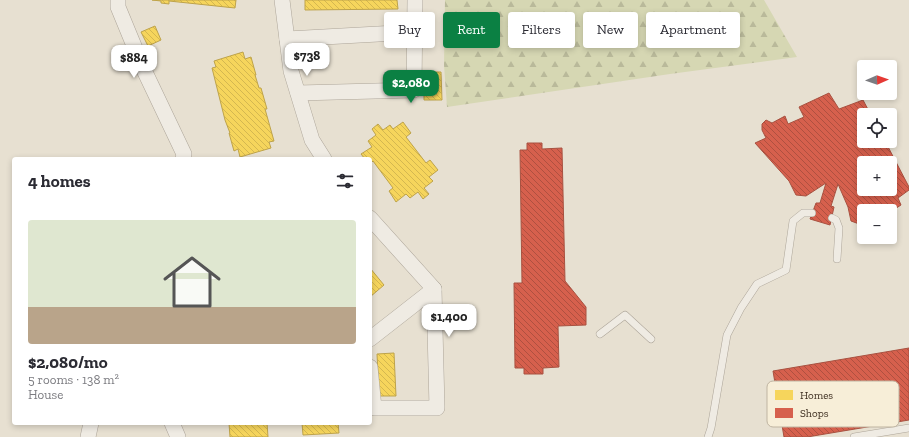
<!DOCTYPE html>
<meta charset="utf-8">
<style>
:root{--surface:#fff;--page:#f2f2f3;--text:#2b2b33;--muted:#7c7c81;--line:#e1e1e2;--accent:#0b8043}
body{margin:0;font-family:"Zilla Slab",serif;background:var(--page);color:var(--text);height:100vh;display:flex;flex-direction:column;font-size:15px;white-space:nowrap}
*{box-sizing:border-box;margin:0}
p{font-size:13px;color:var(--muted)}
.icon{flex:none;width:22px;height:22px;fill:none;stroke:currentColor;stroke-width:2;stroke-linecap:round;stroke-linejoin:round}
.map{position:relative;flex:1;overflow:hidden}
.panel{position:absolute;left:12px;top:157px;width:360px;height:268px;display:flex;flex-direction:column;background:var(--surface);border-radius:4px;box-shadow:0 2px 6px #0003}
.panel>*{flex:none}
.hud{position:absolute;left:384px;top:12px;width:380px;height:36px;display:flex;gap:8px}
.needle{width:26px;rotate:88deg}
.controls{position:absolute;left:857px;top:60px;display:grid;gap:8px}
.controls a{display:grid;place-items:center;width:40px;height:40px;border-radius:4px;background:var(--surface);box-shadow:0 2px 6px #0003;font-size:20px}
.price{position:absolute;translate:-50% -34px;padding:0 9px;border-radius:8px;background:#fff;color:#222;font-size:13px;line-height:26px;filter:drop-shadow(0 1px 2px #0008)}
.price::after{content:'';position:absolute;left:50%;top:24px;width:12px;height:9px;margin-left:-6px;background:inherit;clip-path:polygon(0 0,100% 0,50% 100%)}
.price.selected{background:var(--accent);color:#fff}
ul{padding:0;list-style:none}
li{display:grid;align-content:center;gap:8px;height:212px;padding:0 16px}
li+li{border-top:1px solid var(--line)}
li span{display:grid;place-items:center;height:124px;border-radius:4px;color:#555}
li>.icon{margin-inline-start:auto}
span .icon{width:72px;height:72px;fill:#fffc;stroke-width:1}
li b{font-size:17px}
h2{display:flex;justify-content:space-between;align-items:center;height:48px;padding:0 16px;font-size:17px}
.tag{padding:0 14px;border-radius:4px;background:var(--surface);box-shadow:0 2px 6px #0003;font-size:14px;line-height:36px}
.tag.selected{background:var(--accent);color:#fff}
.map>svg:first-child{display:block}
</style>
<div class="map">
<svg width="909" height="437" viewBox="0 0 909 437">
<defs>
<pattern id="forest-firs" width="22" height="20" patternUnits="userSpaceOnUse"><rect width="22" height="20" fill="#d6d7b3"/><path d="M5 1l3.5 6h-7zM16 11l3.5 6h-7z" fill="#b9b99a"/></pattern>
<pattern id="homes-back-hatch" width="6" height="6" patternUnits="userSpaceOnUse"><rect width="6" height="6" fill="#f6d55c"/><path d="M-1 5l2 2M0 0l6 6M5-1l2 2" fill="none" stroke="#d4b750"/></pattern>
<pattern id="shops-back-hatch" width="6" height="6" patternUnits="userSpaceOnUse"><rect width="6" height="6" fill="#d6604d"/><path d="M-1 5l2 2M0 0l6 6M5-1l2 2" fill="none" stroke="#af5040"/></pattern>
</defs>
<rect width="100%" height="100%" fill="#e7e0d1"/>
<path fill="url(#forest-firs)" d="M445 0H764L797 57 670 74 447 107 444 65Z"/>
<g fill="url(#homes-back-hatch)" stroke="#bea34a">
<path d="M152 0H236L235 8 169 1V4L161 3V1Z"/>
<path d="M305 0H397L398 9 305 10Z"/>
<path d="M155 26 161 40 148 46 141 32Z"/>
<path d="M243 52 245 59 251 57 256 75H255L259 88H261L267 109H265L274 141 269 142 271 148 240 157 238 149 234 151 229 133H230L225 120 212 68 216 67 214 61Z"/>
<path d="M424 72H441L442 100H424Z"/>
<path d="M403 122 411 133 406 137 426 163 430 160 438 170 429 177 433 181 424 188 429 194 423 199 418 192 410 198 406 194 396 202 389 191 393 188 373 161 370 164V159H365L361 154 372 147 368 141 376 135 372 129 378 124 383 130 390 125 393 129Z"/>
<path d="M370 268 384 285 370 297Z"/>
<path d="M394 353 396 396H379L377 354Z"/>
<path d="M229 423H267L268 437H230Z"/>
<path d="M302 423H338L339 433 303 435Z"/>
</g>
<g fill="url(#shops-back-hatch)" stroke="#a85140" fill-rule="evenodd">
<path d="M829 93 839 109 863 100 871 115H864V141H885L909 187V190L898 198 901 205 890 212 864 211V224L862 225 851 221 848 207 838 184 831 206 834 207 830 225 810 219 816 203H820L826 183 806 196 796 195 789 181 755 143 766 138 762 130V124L766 120 772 123 785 116 788 124 804 117 799 107ZM864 163H890V189H864Z"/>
<path d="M527 143H542V149L562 148 565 281 586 307V325L558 326 559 367 543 368V374H524V368H515L514 283H522L520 150H527Z"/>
<path d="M909 348V420L807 437H784L773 371Z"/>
</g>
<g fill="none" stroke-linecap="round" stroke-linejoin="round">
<defs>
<g id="service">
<path d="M832 218 836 220 839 228 837 259"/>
<path d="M600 334 625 315 651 339"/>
<path d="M708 437 711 428 727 335 741 308 757 284 786 270 793 221 803 213H812"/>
<path d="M854 437 909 428"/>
</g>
<g id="minor">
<path d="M118 0V7L144 70 184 154 183 159"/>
<path d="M282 0 291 71 312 140 324 159"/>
<path d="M287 39 415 32"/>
<path d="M298 93 414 90 415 0"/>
<path d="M370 218 434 289 437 408H374L370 367"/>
<path d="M370 339 434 289"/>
<path d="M172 423 178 437"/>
<path d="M88 437 91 423"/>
</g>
</defs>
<use href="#service" stroke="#ada599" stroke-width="8"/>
<use href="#minor" stroke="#ada599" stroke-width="16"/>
<use href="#service" stroke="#efebe3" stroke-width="7"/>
<use href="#minor" stroke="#efebe3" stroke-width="15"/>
</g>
<rect x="767" y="381" width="132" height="46" rx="6" fill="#f7eed8" stroke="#bfb4a1" stroke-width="1"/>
<rect x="775" y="390" width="18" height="10" fill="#f6d55c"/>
<rect x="775" y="408" width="18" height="10" fill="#d6604d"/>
<g font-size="11" fill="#3d2e20">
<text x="800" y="399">Homes</text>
<text x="800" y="417">Shops</text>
</g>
</svg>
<div class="controls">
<a><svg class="needle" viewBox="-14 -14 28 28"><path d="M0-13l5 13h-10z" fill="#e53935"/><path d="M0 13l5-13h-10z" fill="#7c7c81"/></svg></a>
<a><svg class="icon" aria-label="locate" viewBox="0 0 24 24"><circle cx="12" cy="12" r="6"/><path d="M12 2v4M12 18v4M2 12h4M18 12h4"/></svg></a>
<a>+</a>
<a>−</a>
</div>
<b class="price" style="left:307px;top:77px">$738</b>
<b class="price" style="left:134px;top:79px">$884</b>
<b class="price selected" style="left:411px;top:104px">$2,080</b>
<b class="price" style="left:449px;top:338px">$1,400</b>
<div class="hud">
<a class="tag">Buy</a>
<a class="tag selected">Rent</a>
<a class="tag">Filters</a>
<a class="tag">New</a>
<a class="tag">Apartment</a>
</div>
<section class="panel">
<h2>4 homes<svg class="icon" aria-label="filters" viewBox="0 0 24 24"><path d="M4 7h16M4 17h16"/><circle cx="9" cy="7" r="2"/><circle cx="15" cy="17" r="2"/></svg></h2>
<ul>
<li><span style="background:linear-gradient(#dfe7d0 70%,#b9a48a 0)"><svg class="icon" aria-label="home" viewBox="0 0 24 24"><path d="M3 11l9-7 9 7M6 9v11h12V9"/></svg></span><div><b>$2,080/mo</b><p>5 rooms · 138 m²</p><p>House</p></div></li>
</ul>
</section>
</div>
